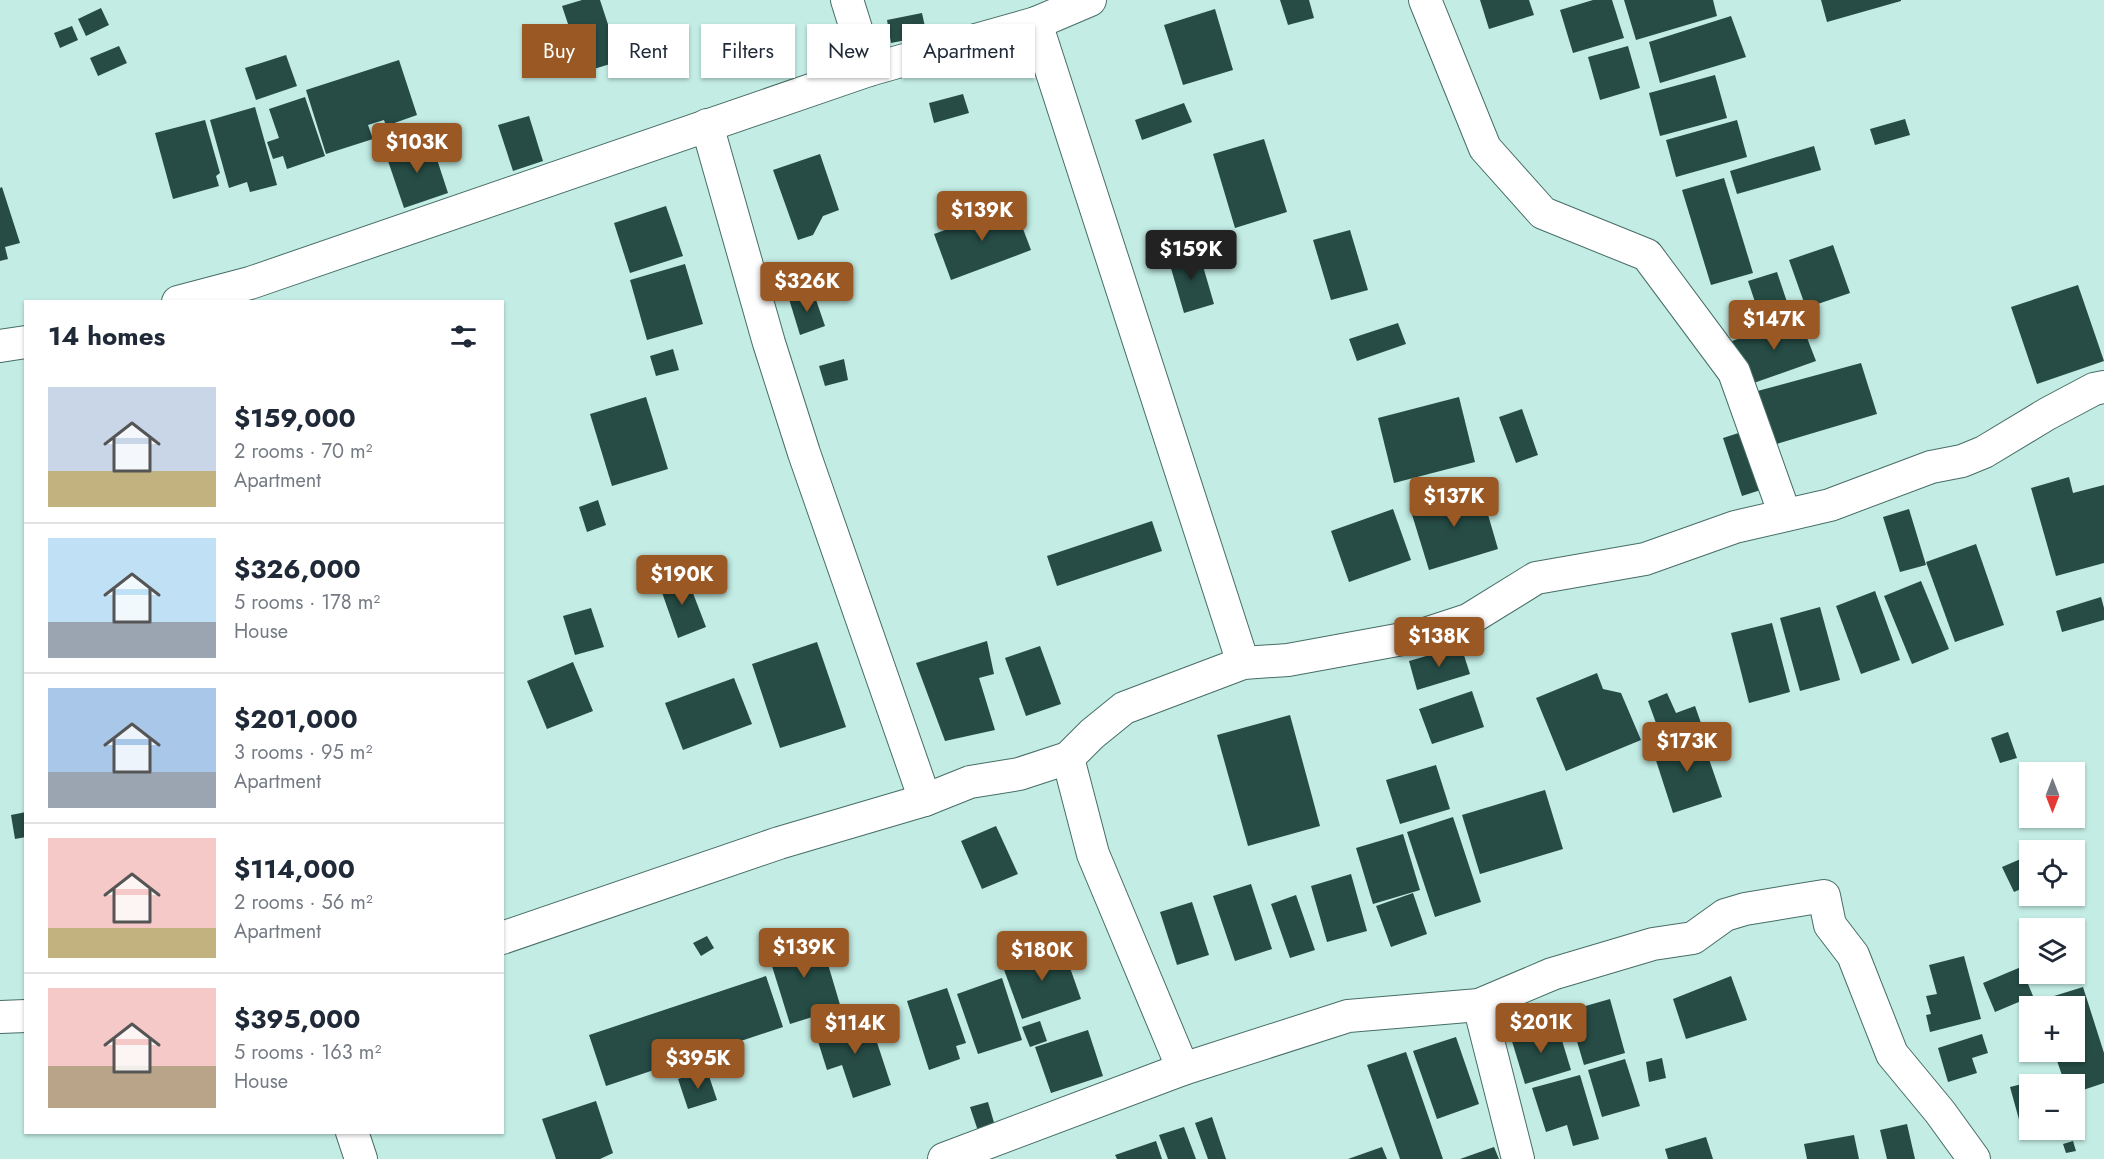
<!DOCTYPE html>
<meta charset="utf-8">
<style>
:root{--surface:#fff;--page:#f6f6f7;--text:#1f2937;--muted:#747a83;--line:#e0e1e3;--accent:#9a5924}
body{margin:0;font-family:Jost,sans-serif;background:var(--page);color:var(--text);height:100vh;display:flex;flex-direction:column;font-size:22px;white-space:nowrap}
*{box-sizing:border-box;margin:0}
p{font-size:20px;color:var(--muted)}
.icon{flex:none;width:33px;height:33px;fill:none;stroke:currentColor;stroke-width:2;stroke-linecap:round;stroke-linejoin:round}
.map{position:relative;flex:1;overflow:hidden}
.details{position:absolute;left:24px;top:300px;width:480px;height:834px;display:flex;flex-direction:column;background:var(--surface);border-radius:0px;box-shadow:0 2px 4px #0004}
.details>*{flex:none}
.guide{position:absolute;left:522px;top:24px;width:570px;height:54px;display:flex;gap:12px}
.needle{width:39px;rotate:180deg}
.tools{position:absolute;left:2019px;top:762px;display:grid;gap:12px}
.tools a{display:grid;place-items:center;width:66px;height:66px;border-radius:0px;background:var(--surface);box-shadow:0 2px 4px #0004;font-size:30px}
.price{position:absolute;translate:-50% -51px;padding:0 14px;border-radius:6px;background:var(--accent);color:#fff;font-size:20px;line-height:39px;filter:drop-shadow(0 2px 3px #0008)}
.price::after{content:'';position:absolute;left:50%;top:36px;width:18px;height:14px;margin-left:-9px;background:inherit;clip-path:polygon(0 0,100% 0,50% 100%)}
.price.current{background:#222;color:#fff}
ul{padding:0;list-style:none}
li{display:flex;align-items:center;gap:18px;height:150px;padding:0 24px}
li+li{border-top:2px solid var(--line)}
li span{display:grid;place-items:center;flex:none;width:168px;height:120px;border-radius:0px;color:#555}
li>.icon{margin-inline-start:auto}
span .icon{width:72px;height:72px;fill:#fffc;stroke-width:1}
li b{font-size:26px}
h2{display:flex;justify-content:space-between;align-items:center;height:72px;padding:0 24px;font-size:26px}
.pill{padding:0 21px;border-radius:0px;background:var(--surface);box-shadow:0 2px 4px #0004;font-size:21px;line-height:54px}
.pill.current{background:var(--accent);color:#fff}
.map>svg:first-child{display:block}
</style>
<div class="map">
<svg width="2104" height="1159" viewBox="0 0 2104 1159">
<rect width="100%" height="100%" fill="#c2ece4"/>
<g fill="#264c45">
<path d="M582 0H600L620 61 584 72 562 6Z"/>
<path d="M1280 0H1309L1314 18 1288 25Z"/>
<path d="M1480 0H1529L1534 15 1489 29Z"/>
<path d="M1593 0H1612L1624 38 1573 53 1560 10Z"/>
<path d="M1624 0H1713L1717 16 1636 40Z"/>
<path d="M1821 0H1901V1L1827 22Z"/>
<path d="M101 8 109 25 86 36 78 19Z"/>
<path d="M1215 9 1233 70 1183 85 1164 25Z"/>
<path d="M922 13 927 36 891 43 887 20Z"/>
<path d="M1731 16 1746 57 1660 83 1649 42Z"/>
<path d="M72 26 78 40 60 48 54 33Z"/>
<path d="M119 46 127 63 98 76 90 58Z"/>
<path d="M1628 46 1640 88 1600 100 1588 57Z"/>
<path d="M286 55 297 86 256 100 245 68Z"/>
<path d="M399 60 417 115 386 126 384 120 368 125 373 139 326 154 306 90Z"/>
<path d="M1715 75 1727 118 1660 136 1649 93Z"/>
<path d="M963 94 969 113 934 123 929 103Z"/>
<path d="M305 97 325 156 287 169 283 156 273 159 267 142 279 138 269 109Z"/>
<path d="M1184 103 1192 122 1142 140 1135 120Z"/>
<path d="M255 107 277 185 250 192 247 182 229 188 210 120Z"/>
<path d="M529 116 543 161 513 171 498 125Z"/>
<path d="M1905 119 1910 135 1875 145 1870 129Z"/>
<path d="M205 120 220 173 216 176 219 186 173 199 155 133Z"/>
<path d="M1737 120 1747 157 1676 177 1666 140Z"/>
<path d="M1264 139 1287 212 1235 228 1213 154Z"/>
<path d="M431 141 448 193 404 208 386 155Z"/>
<path d="M1814 146 1821 170 1737 194 1730 171Z"/>
<path d="M820 154 839 210 823 216 813 235 798 240 773 170Z"/>
<path d="M1724 178 1753 273 1711 285 1682 190Z"/>
<path d="M2 187 20 243 5 247 8 259 0 261V188Z"/>
<path d="M1014 205 1031 250 951 280 934 234Z"/>
<path d="M666 206 683 256 630 273 614 223Z"/>
<path d="M1350 230 1368 290 1331 300 1313 240Z"/>
<path d="M1833 245 1850 293 1806 308 1789 260Z"/>
<path d="M1198 249 1214 304 1184 313 1168 258Z"/>
<path d="M685 264 703 324 647 340 630 280Z"/>
<path d="M1777 272 1789 308 1760 317 1748 281Z"/>
<path d="M2078 285 2104 361 2037 384 2011 307Z"/>
<path d="M813 291 825 326 800 335 789 299Z"/>
<path d="M1799 317 1816 361 1748 385 1732 341Z"/>
<path d="M1398 323 1406 344 1357 361 1349 339Z"/>
<path d="M673 349 679 370 656 376 650 356Z"/>
<path d="M844 359 848 380 825 386 819 366Z"/>
<path d="M1861 363 1877 414 1770 446 1750 393Z"/>
<path d="M646 397 668 469 612 486 590 414Z"/>
<path d="M1459 397 1475 462 1394 483 1378 418Z"/>
<path d="M1522 409 1538 455 1516 463 1499 417Z"/>
<path d="M1751 429 1770 487 1742 496 1723 438Z"/>
<path d="M2069 477 2073 493 2104 485V563L2056 576 2031 488Z"/>
<path d="M1480 487 1498 549 1429 570 1410 508Z"/>
<path d="M598 500 606 525 587 532 579 507Z"/>
<path d="M1393 509 1411 560 1349 582 1331 531Z"/>
<path d="M1909 509 1926 565 1900 572 1883 517Z"/>
<path d="M1152 521 1162 551 1057 586 1047 556Z"/>
<path d="M1976 544 2004 625 1955 642 1926 562Z"/>
<path d="M686 575 706 627 678 638 659 584Z"/>
<path d="M1921 581 1949 649 1912 664 1884 596Z"/>
<path d="M1875 591 1900 660 1861 674 1836 606Z"/>
<path d="M2101 597 2104 608V620L2062 632 2056 611Z"/>
<path d="M1820 607 1840 680 1800 691 1780 618Z"/>
<path d="M591 608 604 647 575 655 563 616Z"/>
<path d="M1772 623 1790 692 1749 703 1731 633Z"/>
<path d="M987 641 994 674 979 678 995 730 945 741 916 663Z"/>
<path d="M817 642 846 727 780 748 752 664Z"/>
<path d="M1040 646 1061 704 1026 716 1005 658Z"/>
<path d="M1461 646 1470 674 1417 690 1409 661Z"/>
<path d="M573 662 593 711 547 729 527 681Z"/>
<path d="M1597 673 1603 689 1621 693 1641 740 1566 771 1536 698Z"/>
<path d="M734 678 752 724 683 750 665 703Z"/>
<path d="M1472 691 1484 727 1432 744 1419 709Z"/>
<path d="M1667 693 1676 713 1695 706 1701 723 1661 737 1648 701Z"/>
<path d="M1290 715 1320 826 1248 846 1217 735Z"/>
<path d="M2008 732 2017 758 2000 763 1991 738Z"/>
<path d="M1700 733 1722 797 1673 813 1652 748Z"/>
<path d="M1436 765 1450 809 1400 824 1386 780Z"/>
<path d="M1545 790 1563 849 1480 874 1462 815Z"/>
<path d="M26 812V837L15 839 11 815Z"/>
<path d="M1453 817 1481 902 1435 917 1407 832Z"/>
<path d="M996 826 1018 874 982 889 961 841Z"/>
<path d="M1403 834 1420 890 1373 904 1356 848Z"/>
<path d="M2030 855V885L2014 892 2002 867Z"/>
<path d="M1351 874 1367 931 1327 942 1311 886Z"/>
<path d="M1251 884 1272 949 1235 961 1213 896Z"/>
<path d="M1413 893 1427 934 1391 947 1376 906Z"/>
<path d="M1296 895 1315 950 1290 958 1271 904Z"/>
<path d="M1192 902 1209 955 1177 965 1160 912Z"/>
<path d="M2030 933V966H2029L2019 937Z"/>
<path d="M819 934 841 1008 790 1024 767 950Z"/>
<path d="M707 936 714 948 701 956 693 943Z"/>
<path d="M1062 945 1081 999 1022 1019 1003 967Z"/>
<path d="M1964 956 1981 1019 1930 1032 1926 1015 1931 1014 1926 996 1937 994 1929 965Z"/>
<path d="M2021 967 2033 996 1995 1012 1983 983Z"/>
<path d="M766 976 783 1027 606 1086 589 1035Z"/>
<path d="M1731 976 1747 1020 1686 1039 1673 999Z"/>
<path d="M1002 978 1022 1040 978 1054 957 994Z"/>
<path d="M2083 987 2104 1053V1083L2074 1093V1084H2065L2054 1052H2074V1006H2040L2038 1001Z"/>
<path d="M947 988 966 1043 956 1046 960 1059 929 1070 907 1001Z"/>
<path d="M1610 999 1625 1053 1584 1065 1568 1011Z"/>
<path d="M868 1015 891 1085 853 1098 842 1065 827 1070 815 1032Z"/>
<path d="M1040 1021 1047 1041 1030 1047 1022 1027Z"/>
<path d="M1557 1024 1571 1070 1525 1084 1511 1038Z"/>
<path d="M1088 1030 1103 1076 1051 1093 1035 1047Z"/>
<path d="M1982 1034 1988 1053 1972 1058 1977 1073 1948 1082 1938 1048Z"/>
<path d="M1456 1037 1479 1104 1437 1119 1413 1051Z"/>
<path d="M1406 1052 1443 1159H1400L1367 1065Z"/>
<path d="M1662 1058 1666 1078 1649 1082 1646 1062Z"/>
<path d="M1625 1059 1640 1106 1602 1117 1588 1070Z"/>
<path d="M707 1070 717 1100 688 1109 678 1079Z"/>
<path d="M1580 1075 1599 1139 1573 1146 1567 1125 1546 1132 1532 1088Z"/>
<path d="M2054 1076 2057 1084H2030V1121L2020 1123 2010 1087Z"/>
<path d="M596 1101 613 1153 600 1159H556L542 1119Z"/>
<path d="M988 1102 995 1126 978 1131 970 1107Z"/>
<path d="M1212 1117 1226 1159H1208L1195 1123Z"/>
<path d="M1907 1124 1915 1159H1887L1880 1130Z"/>
<path d="M1184 1127 1196 1159H1168L1159 1135Z"/>
<path d="M1854 1135 1859 1159H1807L1804 1144Z"/>
<path d="M1706 1137 1713 1159H1668L1665 1149Z"/>
<path d="M1156 1141 1162 1159H1117L1115 1155Z"/>
<path d="M2073 1141 2076 1151 2066 1153 2063 1144Z"/>
<path d="M1382 1147 1387 1159H1348Z"/>
<path d="M1494 1147 1499 1159H1460Z"/>
</g>
<g fill="none" stroke-linecap="round" stroke-linejoin="round">
<defs>
<g id="minor">
<path d="M847 0 869 70"/>
<path d="M1425 0 1485 148 1543 213 1647 255 1734 372 1785 515"/>
<path d="M1036 23 1243 663"/>
<path d="M707 125 769 343 804 453 925 800"/>
<path d="M178 302 250 283 869 70 1036 23 1090 0"/>
<path d="M0 346 26 342"/>
<path d="M1068 758 1093 854 1183 1069"/>
<path d="M502 938 779 843 925 800 970 782 1019 774 1068 758 1092 734 1124 708 1243 663 1288 660 1419 636 1468 620 1536 578 1645 559 1735 527 1830 505 1931 467 1962 461 1984 452 2047 414 2094 389 2104 387"/>
<path d="M1479 1005 1518 1159"/>
<path d="M0 1017 26 1016"/>
<path d="M352 1132 361 1159"/>
<path d="M944 1159 1183 1069 1348 1016 1479 1005 1552 974 1653 944 1693 938 1725 915 1745 909 1824 896 1830 925 1853 955 1892 1054 1940 1112 1974 1159"/>
</g>
</defs>
<use href="#minor" stroke="#476d66" stroke-width="34"/>
<use href="#minor" stroke="#fff" stroke-width="32"/>
</g>
</svg>
<div class="tools">
<a><svg class="needle" viewBox="-14 -14 28 28"><path d="M0-13l5 13h-10z" fill="#e53935"/><path d="M0 13l5-13h-10z" fill="#747a83"/></svg></a>
<a><svg class="icon" aria-label="locate" viewBox="0 0 24 24"><circle cx="12" cy="12" r="6"/><path d="M12 2v4M12 18v4M2 12h4M18 12h4"/></svg></a>
<a><svg class="icon" aria-label="layers" viewBox="0 0 24 24"><path d="M12 4l9 5-9 5-9-5zM3 14l9 5 9-5"/></svg></a>
<a>+</a>
<a>−</a>
</div>
<b class="price" style="left:417px;top:174px">$103K</b>
<b class="price" style="left:982px;top:242px">$139K</b>
<b class="price current" style="left:1191px;top:281px">$159K</b>
<b class="price" style="left:807px;top:313px">$326K</b>
<b class="price" style="left:1774px;top:351px">$147K</b>
<b class="price" style="left:1454px;top:528px">$137K</b>
<b class="price" style="left:682px;top:606px">$190K</b>
<b class="price" style="left:1439px;top:668px">$138K</b>
<b class="price" style="left:1687px;top:773px">$173K</b>
<b class="price" style="left:804px;top:979px">$139K</b>
<b class="price" style="left:1042px;top:982px">$180K</b>
<b class="price" style="left:1541px;top:1054px">$201K</b>
<b class="price" style="left:855px;top:1055px">$114K</b>
<b class="price" style="left:698px;top:1090px">$395K</b>
<div class="guide">
<a class="pill current">Buy</a>
<a class="pill">Rent</a>
<a class="pill">Filters</a>
<a class="pill">New</a>
<a class="pill">Apartment</a>
</div>
<section class="details">
<h2>14 homes<svg class="icon" aria-label="filters" viewBox="0 0 24 24"><path d="M4 7h16M4 17h16"/><circle cx="9" cy="7" r="2"/><circle cx="15" cy="17" r="2"/></svg></h2>
<ul>
<li><span style="background:linear-gradient(#c9d6e8 70%,#c2b280 0)"><svg class="icon" aria-label="home" viewBox="0 0 24 24"><path d="M3 11l9-7 9 7M6 9v11h12V9"/></svg></span><div><b>$159,000</b><p>2 rooms · 70 m²</p><p>Apartment</p></div></li>
<li><span style="background:linear-gradient(#bfe0f5 70%,#9aa5b1 0)"><svg class="icon" aria-label="home" viewBox="0 0 24 24"><path d="M3 11l9-7 9 7M6 9v11h12V9"/></svg></span><div><b>$326,000</b><p>5 rooms · 178 m²</p><p>House</p></div></li>
<li><span style="background:linear-gradient(#a9c7e8 70%,#9aa5b1 0)"><svg class="icon" aria-label="home" viewBox="0 0 24 24"><path d="M3 11l9-7 9 7M6 9v11h12V9"/></svg></span><div><b>$201,000</b><p>3 rooms · 95 m²</p><p>Apartment</p></div></li>
<li><span style="background:linear-gradient(#f6c9c9 75%,#c2b280 0)"><svg class="icon" aria-label="home" viewBox="0 0 24 24"><path d="M3 11l9-7 9 7M6 9v11h12V9"/></svg></span><div><b>$114,000</b><p>2 rooms · 56 m²</p><p>Apartment</p></div></li>
<li><span style="background:linear-gradient(#f6c9c9 65%,#b9a48a 0)"><svg class="icon" aria-label="home" viewBox="0 0 24 24"><path d="M3 11l9-7 9 7M6 9v11h12V9"/></svg></span><div><b>$395,000</b><p>5 rooms · 163 m²</p><p>House</p></div></li>
</ul>
</section>
</div>
